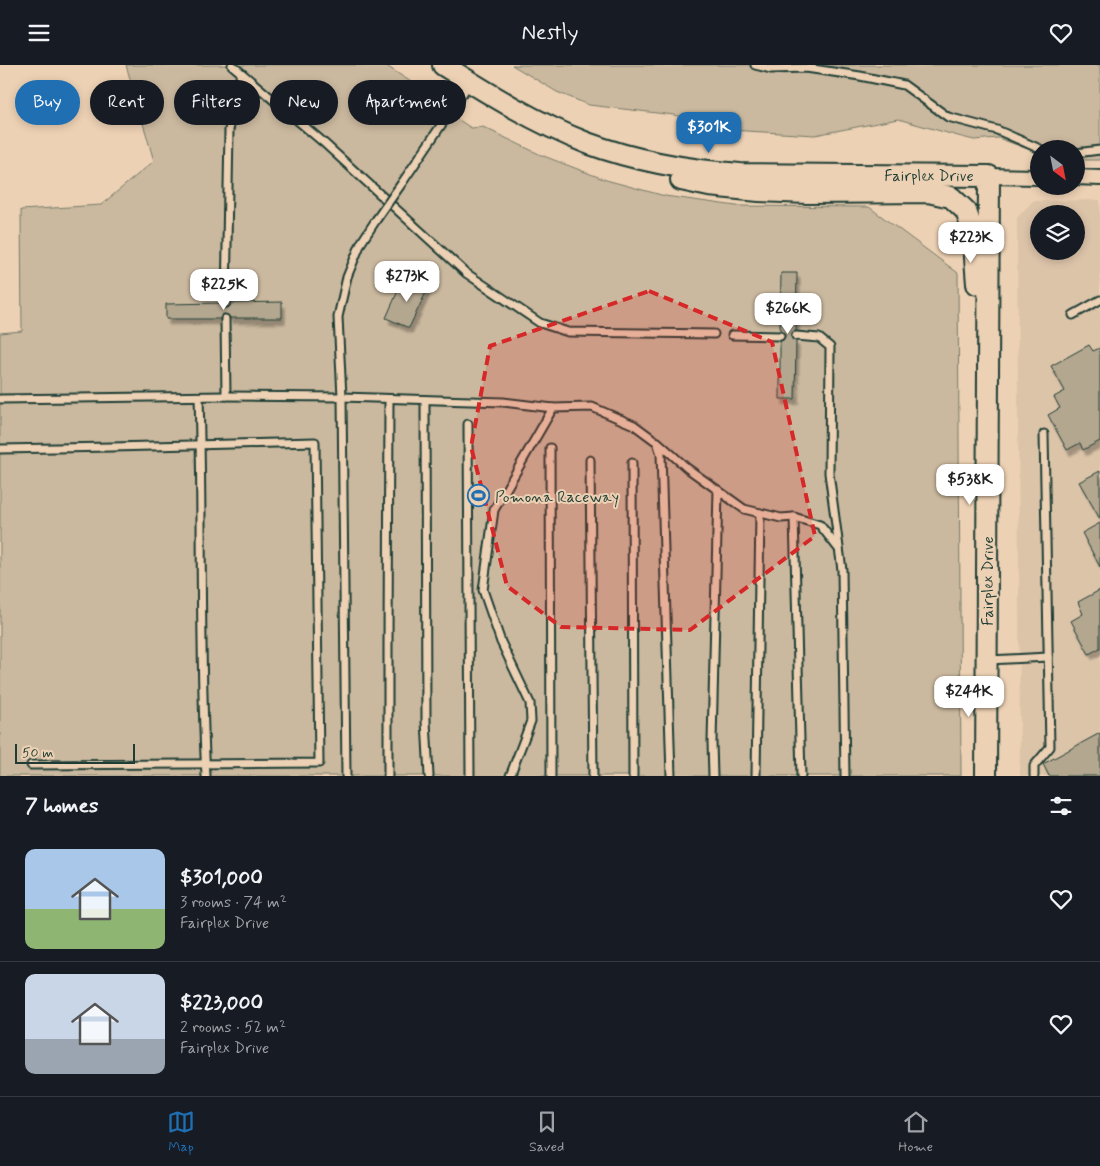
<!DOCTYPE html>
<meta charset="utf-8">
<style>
:root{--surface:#171b24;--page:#20242c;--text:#f1f3f6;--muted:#9ea1a6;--line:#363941;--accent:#1f6fb2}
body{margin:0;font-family:Mynerve,sans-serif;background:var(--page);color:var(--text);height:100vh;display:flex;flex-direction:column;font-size:19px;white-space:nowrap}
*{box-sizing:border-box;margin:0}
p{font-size:16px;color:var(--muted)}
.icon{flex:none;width:28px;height:28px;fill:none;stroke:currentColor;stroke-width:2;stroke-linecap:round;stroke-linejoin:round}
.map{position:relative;height:711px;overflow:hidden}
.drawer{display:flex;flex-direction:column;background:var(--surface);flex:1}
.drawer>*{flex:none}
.top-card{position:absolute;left:15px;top:15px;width:500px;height:45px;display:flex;gap:10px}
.needle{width:32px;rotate:148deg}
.buttons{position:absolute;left:1030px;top:75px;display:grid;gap:10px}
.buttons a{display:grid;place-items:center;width:55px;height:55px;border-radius:50%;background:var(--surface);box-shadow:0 2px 8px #0003;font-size:25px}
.scale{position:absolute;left:15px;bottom:12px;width:120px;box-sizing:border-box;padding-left:5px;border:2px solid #1f3d34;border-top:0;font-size:14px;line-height:18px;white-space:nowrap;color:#1f3d34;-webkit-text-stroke:4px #edd1b4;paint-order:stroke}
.price{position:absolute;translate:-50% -42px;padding:0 11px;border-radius:10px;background:#fff;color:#222;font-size:16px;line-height:32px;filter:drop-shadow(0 1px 2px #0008)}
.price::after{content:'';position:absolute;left:50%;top:30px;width:15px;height:11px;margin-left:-8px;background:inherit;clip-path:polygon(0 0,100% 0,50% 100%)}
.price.active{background:var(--accent);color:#fff}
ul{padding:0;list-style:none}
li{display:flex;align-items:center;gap:15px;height:125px;padding:0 25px}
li+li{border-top:1px solid var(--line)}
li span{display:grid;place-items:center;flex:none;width:140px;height:100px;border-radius:10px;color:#555}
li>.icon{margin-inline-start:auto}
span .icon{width:60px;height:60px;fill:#fffc;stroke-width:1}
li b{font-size:21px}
h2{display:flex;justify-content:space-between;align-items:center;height:60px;padding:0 25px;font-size:21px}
.pill{padding:0 18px;border-radius:22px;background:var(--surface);box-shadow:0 2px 8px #0003;font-size:18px;line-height:45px}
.pill.active{background:var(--accent);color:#fff}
header{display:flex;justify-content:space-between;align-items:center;height:65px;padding:0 25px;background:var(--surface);font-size:22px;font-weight:600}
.tab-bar{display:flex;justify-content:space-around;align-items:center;height:70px;border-top:1px solid var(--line);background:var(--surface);font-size:14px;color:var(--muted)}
.tab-bar a{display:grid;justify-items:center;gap:2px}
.tab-bar .active{color:var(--accent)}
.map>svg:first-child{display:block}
</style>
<header><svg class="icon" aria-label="menu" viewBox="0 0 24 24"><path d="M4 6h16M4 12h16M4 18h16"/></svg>Nestly<svg class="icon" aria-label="heart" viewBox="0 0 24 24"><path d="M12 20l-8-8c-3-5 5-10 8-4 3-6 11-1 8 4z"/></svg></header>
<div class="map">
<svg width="1100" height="711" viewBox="0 0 1100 711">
<defs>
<filter id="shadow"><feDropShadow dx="3" dy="5.5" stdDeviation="1" flood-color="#0004"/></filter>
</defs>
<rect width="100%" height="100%" fill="#edd1b4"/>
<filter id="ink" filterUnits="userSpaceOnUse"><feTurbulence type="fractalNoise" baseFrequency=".02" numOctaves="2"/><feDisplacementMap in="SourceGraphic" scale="10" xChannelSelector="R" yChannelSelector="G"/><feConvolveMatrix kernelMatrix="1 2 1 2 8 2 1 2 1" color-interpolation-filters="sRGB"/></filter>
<g filter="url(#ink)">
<path fill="#dcc4a9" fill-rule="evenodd" d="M1100 135V711H1020L1017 153 1033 136ZM1039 149H1076V186H1039Z"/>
<g fill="#cbb99f" stroke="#757b6a">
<path d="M126 0H385L411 17 417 27 471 63 483 62 541 90 606 115 665 131 736 141 869 142 958 208 961 711H0V268L22 266 21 145 101 140 154 96Z"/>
<path d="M512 0H1100V95H1076V84H1039V88L998 73 974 75 958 71 898 54 815 70 729 65 674 50 589 40 557 27Z"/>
</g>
<g fill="#b4a790" stroke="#1f3d34" filter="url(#shadow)">
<path d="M781 208H797L796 266 792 268 791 271 793 275 796 276 795 334H780V276L784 274 785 271 783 267 780 266Z"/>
<path d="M404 212 428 223 409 263 386 253Z"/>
<path d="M282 237V253H230L228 250 224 249 222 250 220 254H166V239L221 238 223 242 226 243 230 241 231 238Z"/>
<path d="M1089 280 1093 286 1100 283V376L1083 385 1080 378 1067 385 1048 350 1060 343 1054 332 1065 326 1051 301Z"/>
<path d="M1100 406V454L1079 417Z"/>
<path d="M1100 458V502L1082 468Z"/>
<path d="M1100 525V583L1089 589 1071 556 1083 549 1078 537Z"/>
<path d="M1100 668V711H1049L1043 699Z"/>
</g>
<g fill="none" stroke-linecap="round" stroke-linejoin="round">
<defs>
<g id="lane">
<path d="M232 0 323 77 466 208 540 258 568 267 714 269"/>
<path d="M755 0 771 4 806 3 860 11 904 20 948 52 997 65 1040 84"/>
<path d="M1076 88 1100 85"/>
<path d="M402 118 469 19"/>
<path d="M226 238 229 65 241 8"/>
<path d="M1073 250 1100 235"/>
<path d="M225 254 226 331"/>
<path d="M732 270 780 271"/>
<path d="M796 271 819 273 830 282 829 408 842 505 845 711"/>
<path d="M199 332C203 458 199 585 206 711"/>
<path d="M0 334 226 331 342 332 503 337 553 343 592 342 634 360 657 377 661 389 671 711"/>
<path d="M425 335 426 656 429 711"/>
<path d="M468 359 470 711"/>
<path d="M658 377 687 403 744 444 781 453 794 452 820 460 838 483"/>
<path d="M550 383 551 711"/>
<path d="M0 384 112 382 315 377 319 698 31 700"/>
<path d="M590 395 593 711"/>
<path d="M632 398 633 711"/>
<path d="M794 452 801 711"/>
<path d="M988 595 1048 592"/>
<path d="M346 711 342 332 338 252 347 212 361 178 376 155"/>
<path d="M388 711V583L389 334"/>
<path d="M510 711 531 656 530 638 501 577 483 525 494 445 553 343"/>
<path d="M713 711 712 677 718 425"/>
<path d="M756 711 760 448"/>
<path d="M1034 711V701L1050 682 1044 369"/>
</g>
<g id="street">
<path d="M989 111 1039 112"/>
<path d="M1076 112 1100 113"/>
</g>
<g id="secondary">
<path d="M443 0C489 29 536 58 587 78 636 96 688 105 740 109L989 111 986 711"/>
<path d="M681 115 709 121 759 126 807 128 928 127 951 132 966 146 973 167 977 219"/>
</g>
</defs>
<use href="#lane" stroke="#1f3d34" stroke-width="11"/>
<use href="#street" stroke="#1f3d34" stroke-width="18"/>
<use href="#secondary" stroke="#1f3d34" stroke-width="24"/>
<use href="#lane" stroke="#edd1b4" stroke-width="7"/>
<use href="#street" stroke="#edd1b4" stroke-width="14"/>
<use href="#secondary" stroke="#edd1b4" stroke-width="20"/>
<defs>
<path id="lane-bridge" d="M376 155 402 118"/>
</defs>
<use href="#lane-bridge" stroke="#1f3d34" stroke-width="11" stroke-linecap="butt"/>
<use href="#lane-bridge" stroke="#edd1b4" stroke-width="7"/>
</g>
</g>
<path fill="#d62828" fill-opacity="0.2" stroke="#d62828" stroke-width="4" stroke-dasharray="10 6" stroke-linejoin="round" d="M649 226 772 277 815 471 690 565 561 562 507 521 471 382 490 281Z"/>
<defs>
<symbol id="stadium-ring" viewBox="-11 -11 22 22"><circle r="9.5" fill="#edd1b4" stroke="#1f6fb2" stroke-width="1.5"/><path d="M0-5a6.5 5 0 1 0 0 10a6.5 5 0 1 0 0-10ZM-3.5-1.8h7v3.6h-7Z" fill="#1f6fb2"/></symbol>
</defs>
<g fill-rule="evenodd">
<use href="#stadium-ring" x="466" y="418" width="25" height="25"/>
</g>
<g text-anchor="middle" stroke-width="4" stroke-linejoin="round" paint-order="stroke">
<g font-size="16" fill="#1f3d34" stroke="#edd1b4">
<text x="929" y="116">Fairplex Drive</text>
<text transform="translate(987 516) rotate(-90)" y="6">Fairplex Drive</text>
</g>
<g font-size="16" fill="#1f3d34" stroke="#edd1b4" text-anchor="start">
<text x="495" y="437">Pomona Raceway</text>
</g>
</g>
</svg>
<div class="buttons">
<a><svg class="needle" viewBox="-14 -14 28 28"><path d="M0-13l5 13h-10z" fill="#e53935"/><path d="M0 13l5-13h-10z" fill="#9ea1a6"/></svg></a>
<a><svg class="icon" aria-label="layers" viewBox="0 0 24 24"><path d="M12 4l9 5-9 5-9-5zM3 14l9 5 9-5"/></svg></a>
</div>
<div class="scale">50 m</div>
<b class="price active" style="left:709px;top:89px">$301K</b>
<b class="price" style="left:971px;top:199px">$223K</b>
<b class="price" style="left:407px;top:238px">$273K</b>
<b class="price" style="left:224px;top:246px">$225K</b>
<b class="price" style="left:788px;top:270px">$266K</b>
<b class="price" style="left:970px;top:441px">$538K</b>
<b class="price" style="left:969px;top:653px">$244K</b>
<div class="top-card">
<a class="pill active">Buy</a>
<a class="pill">Rent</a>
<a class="pill">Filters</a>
<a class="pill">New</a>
<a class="pill">Apartment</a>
</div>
</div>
<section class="drawer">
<h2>7 homes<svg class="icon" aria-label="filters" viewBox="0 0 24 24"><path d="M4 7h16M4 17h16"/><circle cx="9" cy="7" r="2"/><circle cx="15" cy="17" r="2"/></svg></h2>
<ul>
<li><span style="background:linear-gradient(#a9c7e8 60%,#8fb573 0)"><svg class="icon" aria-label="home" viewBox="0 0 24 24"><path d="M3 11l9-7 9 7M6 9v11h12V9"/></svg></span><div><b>$301,000</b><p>3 rooms · 74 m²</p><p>Fairplex Drive</p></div><svg class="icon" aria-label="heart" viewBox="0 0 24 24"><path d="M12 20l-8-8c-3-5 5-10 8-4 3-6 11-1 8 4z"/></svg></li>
<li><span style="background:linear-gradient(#c9d6e8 65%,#9aa5b1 0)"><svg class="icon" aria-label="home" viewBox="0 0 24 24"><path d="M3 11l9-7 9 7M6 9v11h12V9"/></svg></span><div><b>$223,000</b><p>2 rooms · 52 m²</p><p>Fairplex Drive</p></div><svg class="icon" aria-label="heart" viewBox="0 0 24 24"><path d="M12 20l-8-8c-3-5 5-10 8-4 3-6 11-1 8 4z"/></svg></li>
</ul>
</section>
<nav class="tab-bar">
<a class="active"><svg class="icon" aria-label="map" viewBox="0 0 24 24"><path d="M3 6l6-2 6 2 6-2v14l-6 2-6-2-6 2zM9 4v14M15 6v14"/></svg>Map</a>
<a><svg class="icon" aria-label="saved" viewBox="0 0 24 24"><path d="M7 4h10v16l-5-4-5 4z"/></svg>Saved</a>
<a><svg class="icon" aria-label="home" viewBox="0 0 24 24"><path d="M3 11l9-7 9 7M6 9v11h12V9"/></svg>Home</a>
</nav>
